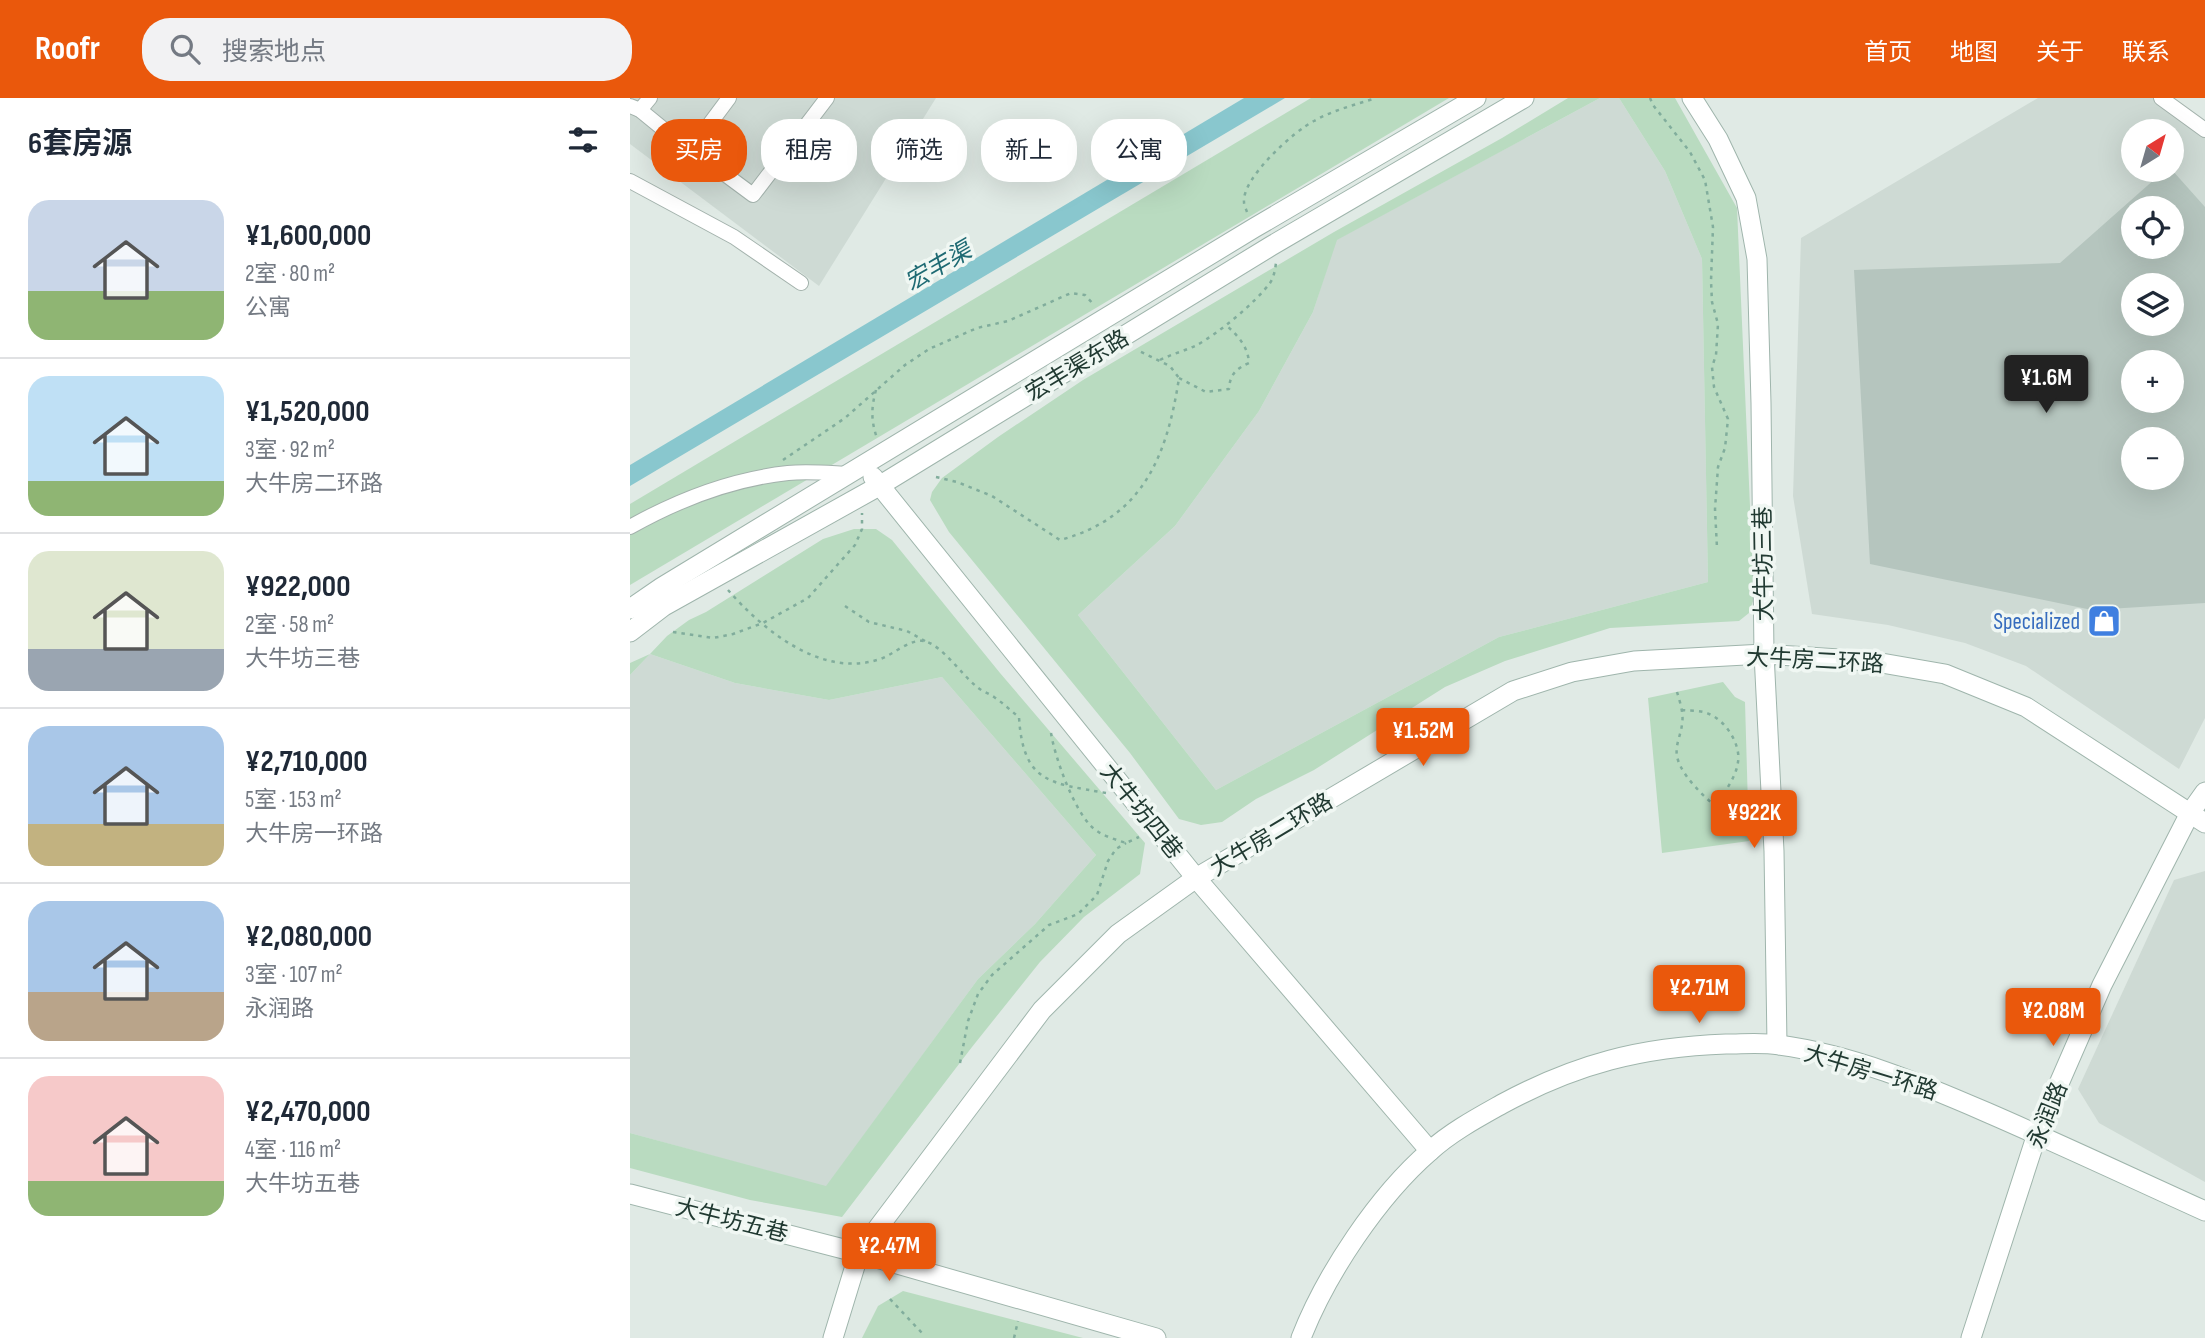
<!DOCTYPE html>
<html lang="zh">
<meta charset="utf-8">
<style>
:root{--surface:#fff;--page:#f2f2f3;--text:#1f2937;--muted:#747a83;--line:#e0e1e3;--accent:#ea580c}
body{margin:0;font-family:"Sofia Sans Condensed","Noto Sans SC",sans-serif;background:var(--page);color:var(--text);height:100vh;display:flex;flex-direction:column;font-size:26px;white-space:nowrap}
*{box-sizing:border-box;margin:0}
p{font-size:23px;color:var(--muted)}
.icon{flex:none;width:38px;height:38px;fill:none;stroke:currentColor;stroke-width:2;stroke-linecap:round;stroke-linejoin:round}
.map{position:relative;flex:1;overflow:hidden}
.drawer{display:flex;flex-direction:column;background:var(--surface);width:630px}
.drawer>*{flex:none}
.banner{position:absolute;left:21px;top:21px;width:665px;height:63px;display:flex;gap:14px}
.needle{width:46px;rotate:37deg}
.buttons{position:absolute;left:1491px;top:21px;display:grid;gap:14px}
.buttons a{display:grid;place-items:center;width:63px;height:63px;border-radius:50%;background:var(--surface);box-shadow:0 7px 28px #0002;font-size:35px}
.price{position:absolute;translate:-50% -60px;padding:0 16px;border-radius:7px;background:var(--accent);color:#fff;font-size:23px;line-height:46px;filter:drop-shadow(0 2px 4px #0008)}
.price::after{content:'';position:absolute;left:50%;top:42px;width:21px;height:16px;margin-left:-10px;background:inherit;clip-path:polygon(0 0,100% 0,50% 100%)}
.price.selected{background:#222;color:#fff}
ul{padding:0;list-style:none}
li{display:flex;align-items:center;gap:21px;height:175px;padding:0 28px}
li+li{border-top:2px solid var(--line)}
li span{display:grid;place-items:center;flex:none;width:196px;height:140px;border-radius:21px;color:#555}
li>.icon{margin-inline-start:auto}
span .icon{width:84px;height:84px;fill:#fffc;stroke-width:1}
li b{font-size:30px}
h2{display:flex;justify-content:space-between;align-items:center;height:84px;padding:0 28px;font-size:30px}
.chip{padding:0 24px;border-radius:28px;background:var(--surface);box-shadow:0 7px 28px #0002;font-size:24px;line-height:63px}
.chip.selected{background:var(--accent);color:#fff}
header{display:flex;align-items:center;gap:42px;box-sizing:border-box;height:98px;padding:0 35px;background:var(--accent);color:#fff}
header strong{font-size:33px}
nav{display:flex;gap:38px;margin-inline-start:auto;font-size:24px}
.search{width:490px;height:63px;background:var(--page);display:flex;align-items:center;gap:18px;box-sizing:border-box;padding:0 24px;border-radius:28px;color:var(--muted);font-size:26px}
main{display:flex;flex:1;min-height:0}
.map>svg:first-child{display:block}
</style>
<header>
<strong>Roofr</strong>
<div class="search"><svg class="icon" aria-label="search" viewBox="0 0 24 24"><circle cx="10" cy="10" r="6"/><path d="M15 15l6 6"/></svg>搜索地点</div>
<nav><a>首页</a><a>地图</a><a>关于</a><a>联系</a></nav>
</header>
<main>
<section class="drawer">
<h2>6套房源<svg class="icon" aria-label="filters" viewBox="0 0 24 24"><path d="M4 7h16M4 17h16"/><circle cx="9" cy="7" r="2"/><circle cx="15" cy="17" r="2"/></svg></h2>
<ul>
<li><span style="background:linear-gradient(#c9d6e8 65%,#8fb573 0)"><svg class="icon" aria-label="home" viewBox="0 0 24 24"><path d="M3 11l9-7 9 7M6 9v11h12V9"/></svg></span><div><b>¥1,600,000</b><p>2室 · 80 m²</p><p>公寓</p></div></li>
<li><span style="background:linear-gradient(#bfe0f5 75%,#8fb573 0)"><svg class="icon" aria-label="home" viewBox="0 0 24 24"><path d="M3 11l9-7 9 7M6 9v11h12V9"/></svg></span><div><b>¥1,520,000</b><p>3室 · 92 m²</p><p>大牛房二环路</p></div></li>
<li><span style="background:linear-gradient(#dfe7d0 70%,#9aa5b1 0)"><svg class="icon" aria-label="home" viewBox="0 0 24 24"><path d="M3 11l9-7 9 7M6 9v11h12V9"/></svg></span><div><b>¥922,000</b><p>2室 · 58 m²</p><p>大牛坊三巷</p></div></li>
<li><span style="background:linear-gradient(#a9c7e8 70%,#c2b280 0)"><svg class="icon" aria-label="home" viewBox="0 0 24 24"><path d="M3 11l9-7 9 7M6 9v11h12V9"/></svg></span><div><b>¥2,710,000</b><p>5室 · 153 m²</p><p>大牛房一环路</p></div></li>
<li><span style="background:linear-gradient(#a9c7e8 65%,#b9a48a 0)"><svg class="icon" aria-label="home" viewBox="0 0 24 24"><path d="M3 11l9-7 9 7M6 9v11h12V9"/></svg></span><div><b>¥2,080,000</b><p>3室 · 107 m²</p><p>永润路</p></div></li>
<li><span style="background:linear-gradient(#f6c9c9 75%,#8fb573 0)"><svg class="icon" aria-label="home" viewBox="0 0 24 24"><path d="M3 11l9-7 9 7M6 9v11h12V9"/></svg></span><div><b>¥2,470,000</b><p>4室 · 116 m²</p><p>大牛坊五巷</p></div></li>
</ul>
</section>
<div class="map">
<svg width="1575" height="1240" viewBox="0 0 1575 1240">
<rect width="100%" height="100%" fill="#e0eae5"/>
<g fill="#cedad4" fill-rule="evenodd">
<path d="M0 0H306L189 188 0 46Z"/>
<path d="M970 0H989L1035 73 1072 161 1078 484 869 539 586 692 448 517 545 428 629 313 683 214 706 142Z"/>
<path d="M1408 0H1525L1575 36V620L1549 671 1396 568 1335 545 1258 527 1182 516 1163 398 1171 140ZM1503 33H1542V72H1503ZM1503 110H1542V149H1503ZM1503 187H1542V226H1503ZM1503 264H1542V303H1503ZM1503 341H1542V380H1503Z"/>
<path d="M20 556 105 585 199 602 312 579 466 757 405 826 348 881 196 1089 0 1035V577Z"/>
<path d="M1575 773V1084L1469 1025 1448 991 1544 782Z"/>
</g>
<g fill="#b9dbc0">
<path d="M681 0H819L0 487V406Z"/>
<path d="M938 0H970L707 142 683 214 629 313 545 428 448 517 586 692 869 539 1078 484 1072 161 1035 73 989 0H1045L1107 110 1124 500 1119 515 1109 523 980 530 875 563 815 589 684 672 626 701 592 724 571 727 549 721 500 655 319 434 300 402 302 394 312 380 368 339 453 282 704 134 872 40Z"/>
<path d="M224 431H246L262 442 370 575 515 745 510 776 454 819 410 864 342 949 212 1119 120 1102 0 1070V1035L196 1088 348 881 405 826 466 757 312 579 199 602 105 585 20 556 0 577V565L20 556 37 538 59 522 76 514 193 441Z"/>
<path d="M1093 584 1105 599 1115 604 1119 743 1032 755 1018 600Z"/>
<path d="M273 1193 453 1240H232L248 1208Z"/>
</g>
<path fill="#89c7ce" d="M614 0H655L0 388V367Z"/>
<path fill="#b5c5be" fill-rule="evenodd" d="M1535 72H1542L1575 109V505L1462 512 1240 466 1224 172 1430 165ZM1503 110H1542V149H1503ZM1503 187H1542V226H1503ZM1503 264H1542V303H1503ZM1503 341H1542V380H1503Z"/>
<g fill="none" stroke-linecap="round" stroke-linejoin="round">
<defs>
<g id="street">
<path d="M1531 0 1575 32"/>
<path d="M0 8 10 12 54 48 61 51 123 97 197 0"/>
<path d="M10 12 20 0"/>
<path d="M61 51 99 0"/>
<path d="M0 83 104 139 171 185"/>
<path d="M0 429C48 402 103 381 158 375 178 373 198 375 218 376"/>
</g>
<g id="secondary">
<path d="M1062 0 1088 41 1116 100 1127 161 1131 305 1134 556 1144 753 1147 946"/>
<path d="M243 379 566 780 800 1053"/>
<path d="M0 511 32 489 624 130 846 0"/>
<path d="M0 534 34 508 249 388 641 148 894 0"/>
<path d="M0 1096 229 1155 526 1240"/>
<path d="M203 1240 229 1155 412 912 488 836 566 780 883 593 942 574 1004 563 1134 556 1240 563 1315 576 1396 609 1575 725"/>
<path d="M671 1240C696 1176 748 1098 800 1053 821 1034 847 1020 872 1006 946 966 1011 949 1096 946 1113 946 1132 944 1149 947 1222 957 1289 985 1356 1014 1430 1046 1502 1080 1575 1113"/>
<path d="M1341 1240 1407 1036 1472 887 1560 715 1575 694"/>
</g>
</defs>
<use href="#street" stroke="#a3b2ac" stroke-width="16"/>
<use href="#secondary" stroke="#9fb5ac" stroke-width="21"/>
<g stroke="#81ad9c" stroke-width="2.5" stroke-dasharray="3.5 5" stroke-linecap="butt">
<path d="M1020 0 1023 7 1060 54 1075 82 1083 129 1081 183 1082 204 1088 226 1086 257 1082 269 1084 289 1098 321 1095 350 1088 369 1085 411 1087 450"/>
<path d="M617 114C616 111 614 107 614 104 612 80 664 33 684 23 703 12 725 7 746 0"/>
<path d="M530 262C542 256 554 253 565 248 588 236 625 205 640 185 644 179 645 172 646 165"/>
<path d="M549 280 576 294 599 291C600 276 606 271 619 265 618 248 608 238 595 226"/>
<path d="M246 292C241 310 241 323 247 340"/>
<path d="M153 362 215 320 275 267 299 251 347 230 378 223 441 195 455 197 464 207"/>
<path d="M306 379 327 384 362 398 430 442C513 420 537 358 549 280L540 268 507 252"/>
<path d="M98 492C133 532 192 581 250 561 263 557 279 541 294 543 312 547 332 577 346 588 351 593 358 595 364 599 373 605 381 613 389 619 393 685 420 685 476 695"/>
<path d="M215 508 239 524 277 533 295 543"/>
<path d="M43 534 83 540 103 536 133 525 178 500 225 447 232 431V415"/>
<path d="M1047 594C1050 604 1054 616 1052 626 1051 637 1045 647 1047 658 1051 683 1097 721 1119 730"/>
<path d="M1052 612C1060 613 1071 612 1079 616 1095 622 1111 646 1108 664 1106 680 1094 694 1086 708"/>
<path d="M421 635C425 660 443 709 460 727 469 737 484 741 496 745L509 739"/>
<path d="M330 965 338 923 348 896 362 877 419 827 448 816 467 797 478 763 486 751 496 745"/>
<path d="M260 1201 292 1235"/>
<path d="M384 1240 388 1223"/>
</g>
<use href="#street" stroke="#fff" stroke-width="14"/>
<use href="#secondary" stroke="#fff" stroke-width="19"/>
</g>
<defs>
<symbol id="shop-square" viewBox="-11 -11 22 22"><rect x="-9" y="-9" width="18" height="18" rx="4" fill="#3f7fe0" stroke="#f0f7f3"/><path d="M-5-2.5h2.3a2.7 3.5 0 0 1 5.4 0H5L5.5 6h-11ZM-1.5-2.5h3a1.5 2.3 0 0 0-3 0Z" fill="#fff"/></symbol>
</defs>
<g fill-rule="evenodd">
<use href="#shop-square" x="1455" y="504" width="38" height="38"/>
</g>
<g text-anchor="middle" stroke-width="7" stroke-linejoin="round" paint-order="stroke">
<g font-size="23" fill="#213a32" stroke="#f0f7f3">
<text transform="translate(447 267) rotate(-31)" y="8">宏丰渠东路</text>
<text transform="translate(1133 466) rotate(-91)" y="8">大牛坊三巷</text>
<text transform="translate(1185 562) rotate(3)" y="8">大牛房二环路</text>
<text transform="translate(512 713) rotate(51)" y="8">大牛坊四巷</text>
<text transform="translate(641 736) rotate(-31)" y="8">大牛房二环路</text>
<text transform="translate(1241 974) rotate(17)" y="8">大牛房一环路</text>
<text transform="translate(1417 1017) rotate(-68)" y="8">永润路</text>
<text transform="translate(102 1122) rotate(14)" y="8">大牛坊五巷</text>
</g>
<g font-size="23" fill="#366cbe" stroke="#f0f7f3" text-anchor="end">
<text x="1450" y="531">Specialized</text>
</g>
<g font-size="24" font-style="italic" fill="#1e6a73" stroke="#f0f7f3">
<text transform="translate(308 168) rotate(-30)" y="8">宏丰渠</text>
</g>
</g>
</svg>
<div class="buttons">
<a><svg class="needle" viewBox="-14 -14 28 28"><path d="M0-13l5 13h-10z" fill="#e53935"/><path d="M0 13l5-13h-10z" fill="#747a83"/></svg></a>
<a><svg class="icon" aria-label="locate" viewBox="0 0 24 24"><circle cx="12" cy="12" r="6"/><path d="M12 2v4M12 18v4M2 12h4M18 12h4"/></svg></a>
<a><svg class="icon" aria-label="layers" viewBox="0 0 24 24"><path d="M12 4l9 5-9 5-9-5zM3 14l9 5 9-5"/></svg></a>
<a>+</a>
<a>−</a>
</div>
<b class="price selected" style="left:1416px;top:317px">¥1.6M</b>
<b class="price" style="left:793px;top:670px">¥1.52M</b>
<b class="price" style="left:1124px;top:752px">¥922K</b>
<b class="price" style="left:1069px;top:927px">¥2.71M</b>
<b class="price" style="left:1423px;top:950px">¥2.08M</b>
<b class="price" style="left:259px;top:1185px">¥2.47M</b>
<div class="banner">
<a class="chip selected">买房</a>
<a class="chip">租房</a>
<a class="chip">筛选</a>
<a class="chip">新上</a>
<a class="chip">公寓</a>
</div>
</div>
</main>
